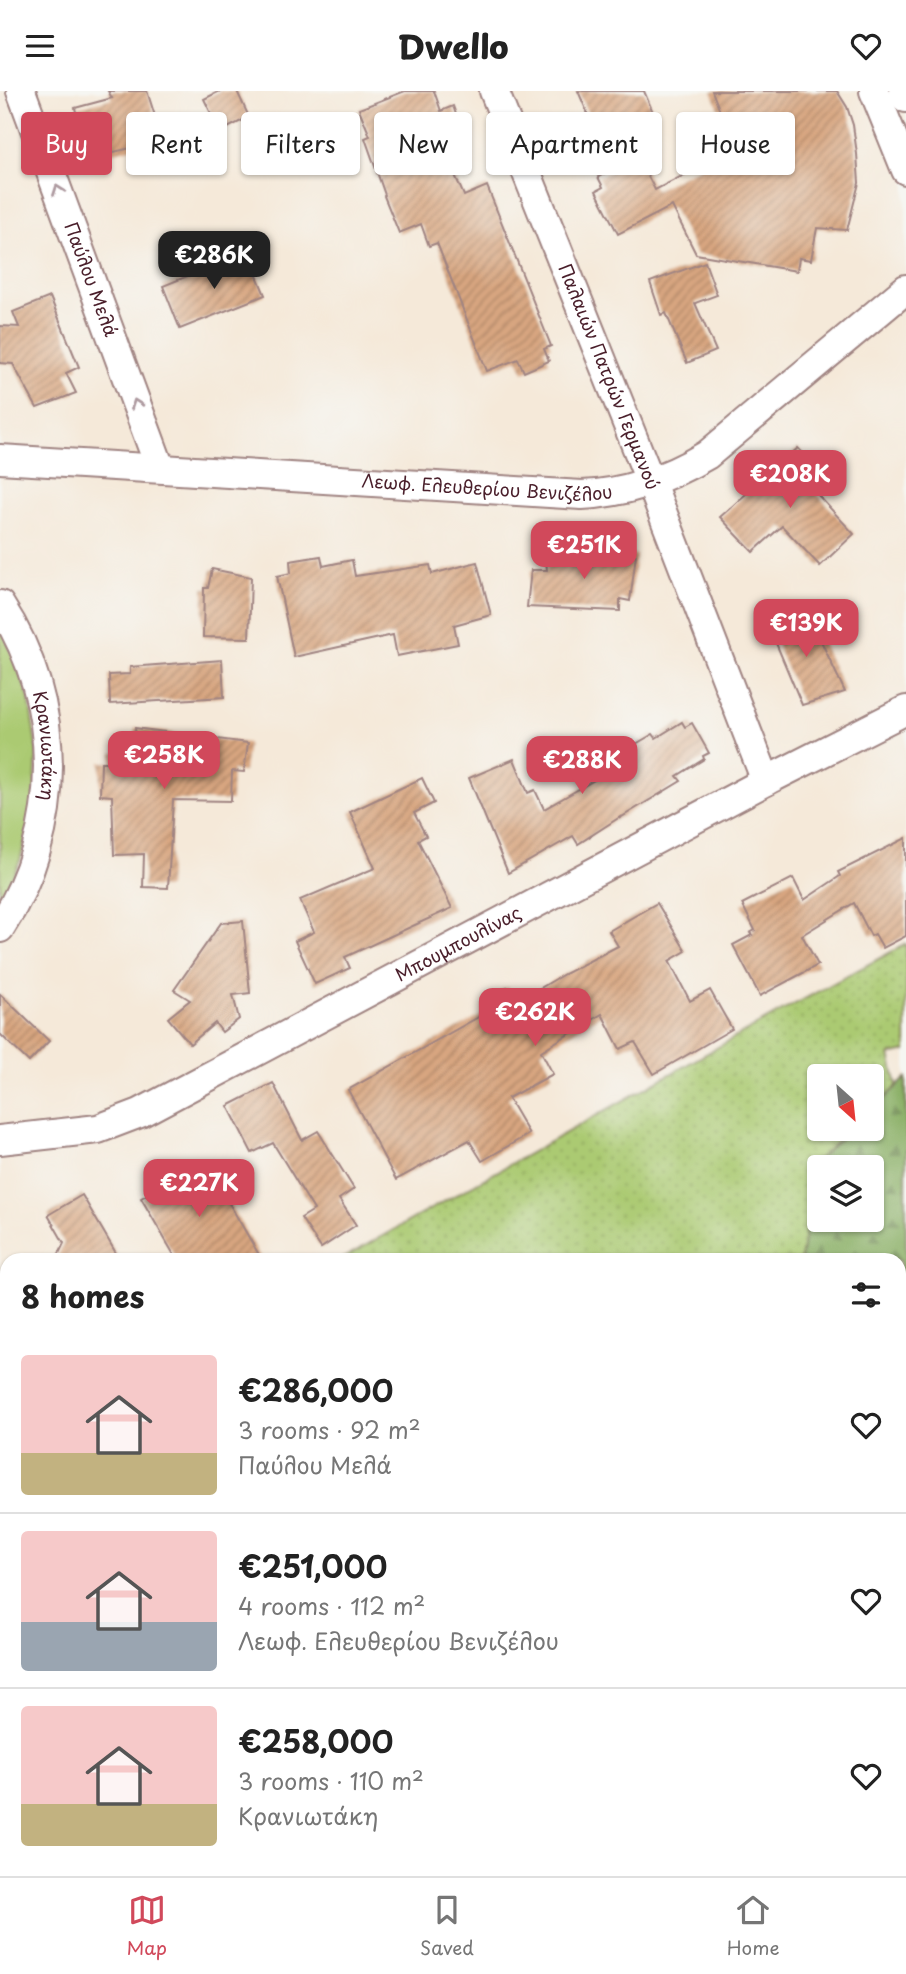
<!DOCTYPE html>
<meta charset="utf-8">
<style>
:root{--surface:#fff;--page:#f6f6f6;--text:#222;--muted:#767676;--line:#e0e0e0;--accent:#d1495b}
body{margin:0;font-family:"Playpen Sans",sans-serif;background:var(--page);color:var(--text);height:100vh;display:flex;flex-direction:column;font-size:26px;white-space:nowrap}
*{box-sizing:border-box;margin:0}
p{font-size:23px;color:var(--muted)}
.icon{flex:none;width:38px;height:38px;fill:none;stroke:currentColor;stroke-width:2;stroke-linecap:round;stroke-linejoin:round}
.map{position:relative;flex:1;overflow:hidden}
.details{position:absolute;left:0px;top:1162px;width:906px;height:623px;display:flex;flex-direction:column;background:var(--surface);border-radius:21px 21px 0 0;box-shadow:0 2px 5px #0004}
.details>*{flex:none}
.hud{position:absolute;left:21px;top:21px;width:864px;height:63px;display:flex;gap:14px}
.needle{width:46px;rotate:153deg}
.fabs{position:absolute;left:807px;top:973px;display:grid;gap:14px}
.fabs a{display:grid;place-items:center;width:77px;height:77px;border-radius:7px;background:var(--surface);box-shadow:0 2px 5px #0004;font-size:35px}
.price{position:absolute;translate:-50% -60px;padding:0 16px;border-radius:14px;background:var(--accent);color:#fff;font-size:23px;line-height:46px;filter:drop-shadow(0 2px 4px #0008)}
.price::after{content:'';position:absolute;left:50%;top:42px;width:21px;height:16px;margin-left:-10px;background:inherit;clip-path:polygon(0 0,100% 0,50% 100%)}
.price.current{background:#222;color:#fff}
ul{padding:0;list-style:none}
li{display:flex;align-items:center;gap:21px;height:175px;padding:0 21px}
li+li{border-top:2px solid var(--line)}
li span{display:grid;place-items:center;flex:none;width:196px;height:140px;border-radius:7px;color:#555}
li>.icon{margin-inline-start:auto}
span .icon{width:84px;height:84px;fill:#fffc;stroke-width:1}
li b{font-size:30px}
h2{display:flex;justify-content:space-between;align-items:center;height:84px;padding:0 21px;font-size:30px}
.pill{padding:0 24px;border-radius:7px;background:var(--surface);box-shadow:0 2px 5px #0004;font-size:24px;line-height:63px}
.pill.current{background:var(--accent);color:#fff}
header{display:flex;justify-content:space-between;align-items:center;height:91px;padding:0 21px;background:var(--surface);font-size:32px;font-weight:800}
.dock{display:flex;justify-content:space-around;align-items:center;height:98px;border-top:2px solid var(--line);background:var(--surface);font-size:19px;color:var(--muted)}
.dock a{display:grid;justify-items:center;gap:4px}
.dock .current{color:var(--accent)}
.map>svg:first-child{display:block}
</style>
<header><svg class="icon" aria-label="menu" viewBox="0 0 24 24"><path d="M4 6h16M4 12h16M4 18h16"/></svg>Dwello<svg class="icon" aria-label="heart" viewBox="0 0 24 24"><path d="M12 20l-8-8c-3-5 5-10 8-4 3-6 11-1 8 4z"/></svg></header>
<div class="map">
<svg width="906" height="1785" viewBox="0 0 906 1785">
<defs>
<pattern id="grass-dots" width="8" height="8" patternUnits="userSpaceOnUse" patternTransform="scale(1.75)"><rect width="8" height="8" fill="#abca72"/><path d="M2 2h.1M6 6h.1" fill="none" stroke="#95ad63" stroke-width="1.8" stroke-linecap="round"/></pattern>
<pattern id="forest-firs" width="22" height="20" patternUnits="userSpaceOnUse" patternTransform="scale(1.75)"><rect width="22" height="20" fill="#88ae64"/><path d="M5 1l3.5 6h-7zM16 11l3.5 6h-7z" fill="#718d53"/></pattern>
<pattern id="building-hatch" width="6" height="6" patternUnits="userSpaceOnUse" patternTransform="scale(1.75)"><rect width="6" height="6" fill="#d8a680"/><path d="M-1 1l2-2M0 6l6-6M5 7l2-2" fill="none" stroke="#b18769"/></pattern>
</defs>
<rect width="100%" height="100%" fill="#f6f6f2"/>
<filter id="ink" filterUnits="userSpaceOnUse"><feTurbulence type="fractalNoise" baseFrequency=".0143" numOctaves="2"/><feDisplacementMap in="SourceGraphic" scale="14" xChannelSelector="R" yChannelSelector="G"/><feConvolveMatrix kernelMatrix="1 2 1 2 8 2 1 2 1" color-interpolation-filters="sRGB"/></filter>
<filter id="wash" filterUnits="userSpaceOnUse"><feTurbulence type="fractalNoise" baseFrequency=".00686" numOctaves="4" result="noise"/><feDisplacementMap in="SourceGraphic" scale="28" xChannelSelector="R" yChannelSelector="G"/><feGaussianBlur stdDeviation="1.57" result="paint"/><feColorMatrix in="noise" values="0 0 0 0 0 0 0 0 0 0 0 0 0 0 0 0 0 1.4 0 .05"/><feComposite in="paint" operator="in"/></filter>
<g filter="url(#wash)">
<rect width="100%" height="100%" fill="#f5e9d9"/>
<g fill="url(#grass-dots)" stroke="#7a744e" stroke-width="2">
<path d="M906 853V960L890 964 897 995 872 1019V985H819V1038H851L816 1070 801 1169H340L782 920Z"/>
<path d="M7 1335V1533L0 1531V1336Z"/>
<path d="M7 1583V1778H562L550 1785H0V1599Z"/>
</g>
<g fill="url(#forest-firs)" stroke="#696648" stroke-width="2" fill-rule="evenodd">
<path d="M906 987V1785H550L562 1778H900V1169H801L816 1070 851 1038H872V1019ZM872 1076V1129H819V1076Z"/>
<path d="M0 1531 7 1533V1583L0 1599Z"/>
</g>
<path fill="#abca72" stroke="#7a744e" stroke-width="2" d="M0 533 29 606 37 661 34 716 20 770 0 813Z"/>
<g id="blocks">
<g fill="url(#building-hatch)">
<path d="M108 0H147L161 44 135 56 88 67 75 17 112 7Z"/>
<path d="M220 0H237L249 26 220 41 204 8Z"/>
<path d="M405 0H434L441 20 453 15 461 37 445 43 446 47 440 49 464 105 487 95 551 255 544 258 549 270 524 281 518 268 487 280 437 152 429 155 421 133 399 142 384 105 385 104 365 47 370 45 359 18Z"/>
<path d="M578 0H644L655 26 624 39 655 99 735 58 712 0H837L847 16 853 34 857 63 859 92 847 139 817 137 811 169 799 167 797 180 696 163 672 115 618 143 596 100 603 96 598 86 612 79Z"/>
<path d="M247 161 265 204 180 238 163 195Z"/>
<path d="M705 171 717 204 695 212 716 260 687 272 666 222 661 224 650 191Z"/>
<path d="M50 206 79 276 66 282 76 302 37 317 13 273 0 272V235L19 236 13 221Z"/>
<path d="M798 357 830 392 817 403 854 443 820 475 782 435 753 461 720 426Z"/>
<path d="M580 453 636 464 630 510 620 508V520L527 516 531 479H547L546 470 575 472Z"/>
<path d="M321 465 323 475 352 469 355 485 430 474 432 483 477 471 491 524 454 534 458 553 397 565 393 544 294 566 277 485 291 482 290 470Z"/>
<path d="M212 478 251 486 249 547 203 546 204 497H208Z"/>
<path d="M805 516 845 601 802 614 770 538Z"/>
<path d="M222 569 224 606 110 613 109 584 130 583V576Z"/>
<path d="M682 631 685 636 692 632 709 662 703 665 704 668 677 685 681 690 620 727V726L578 753 573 745 508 782 469 687 514 668 528 702 535 699 544 718 598 687 596 684 633 663 629 657 653 643 656 647Z"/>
<path d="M135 637 248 652 244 681 232 680 231 710 173 709 168 797 143 796 144 763 114 764 112 705 100 704 101 671H113L112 662 137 661Z"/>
<path d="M422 687 434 712 414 722 426 745 418 749 452 817 345 866 350 877 315 893 295 850 314 841 300 809 375 777 350 721Z"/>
<path d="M906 747V845L883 857 875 843 871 845 854 812 802 844 818 874 760 905 733 854 752 844 750 842 755 839 742 813 793 787 804 809 840 785 838 781Z"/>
<path d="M657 812 686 860 669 870 690 910 710 899 732 938 654 983 635 951 620 958 602 923 541 960 553 983 508 1007 529 1043 482 1070 469 1049 396 1089 348 999 491 919 484 908 507 896 515 912 564 883 618 855 609 840Z"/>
<path d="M243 830 250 902 233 904 239 928 222 941 215 932 190 953 168 927 190 909 174 899 221 832Z"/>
<path d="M0 903 49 950 29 971 0 943Z"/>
<path d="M273 992 302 1049 318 1040 354 1098 339 1108 356 1134 321 1157 301 1127 314 1119 273 1052 252 1062 228 1015Z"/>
<path d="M205 1071 262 1169H177L141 1107Z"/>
<path d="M82 1104 120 1169H56L64 1152 48 1124Z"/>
</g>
</g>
</g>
<g filter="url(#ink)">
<use href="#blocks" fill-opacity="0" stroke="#a08482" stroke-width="2"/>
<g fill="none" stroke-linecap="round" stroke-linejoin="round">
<defs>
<g id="minor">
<path id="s1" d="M21 0 160 377"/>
<path id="s2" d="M494 0 651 392 766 690"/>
<path d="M874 0 906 79"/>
<path d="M903 0 906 7"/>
<path id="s3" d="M0 368 582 404C627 402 668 387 707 364L906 198"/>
<path id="s4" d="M0 514C64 611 64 740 0 837"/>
<path id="s5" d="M0 1049 98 1038 140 1022 766 690 906 619"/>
</g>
</defs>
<use href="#minor" stroke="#a08482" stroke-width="32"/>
<use href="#minor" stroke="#fff" stroke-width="28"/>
</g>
<defs><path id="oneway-chevron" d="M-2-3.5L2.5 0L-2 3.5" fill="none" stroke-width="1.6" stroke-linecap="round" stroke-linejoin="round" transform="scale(1.75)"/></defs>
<g stroke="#ae9aa0">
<use href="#oneway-chevron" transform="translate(58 99) rotate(-110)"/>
<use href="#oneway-chevron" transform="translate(136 313) rotate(-110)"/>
</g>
</g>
<g text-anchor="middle" stroke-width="5" stroke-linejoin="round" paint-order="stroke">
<g font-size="18" fill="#4a1f2b" stroke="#f6f6f2">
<text dy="6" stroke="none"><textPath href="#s1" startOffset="201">Παύλου Μελά</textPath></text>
<text dy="6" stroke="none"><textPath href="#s2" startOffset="308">Παλαιών Πατρών Γερμανού</textPath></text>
<text dy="6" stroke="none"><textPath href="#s3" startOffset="488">Λεωφ. Ελευθερίου Βενιζέλου</textPath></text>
<text dy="6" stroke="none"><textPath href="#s4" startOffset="150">Κρανιωτάκη</textPath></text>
<text dy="6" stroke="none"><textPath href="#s5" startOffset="504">Μπουμπουλίνας</textPath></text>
</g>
</g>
</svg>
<div class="fabs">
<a><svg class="needle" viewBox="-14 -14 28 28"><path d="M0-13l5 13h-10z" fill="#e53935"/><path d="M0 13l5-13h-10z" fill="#767676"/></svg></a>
<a><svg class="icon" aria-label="layers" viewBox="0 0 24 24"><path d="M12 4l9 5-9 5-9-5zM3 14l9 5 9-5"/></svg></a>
</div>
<b class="price current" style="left:214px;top:200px">€286K</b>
<b class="price" style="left:790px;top:419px">€208K</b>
<b class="price" style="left:584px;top:490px">€251K</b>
<b class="price" style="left:806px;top:568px">€139K</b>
<b class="price" style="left:164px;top:700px">€258K</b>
<b class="price" style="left:582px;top:705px">€288K</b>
<b class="price" style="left:535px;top:957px">€262K</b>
<b class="price" style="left:199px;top:1128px">€227K</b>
<div class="hud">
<a class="pill current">Buy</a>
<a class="pill">Rent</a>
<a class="pill">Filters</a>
<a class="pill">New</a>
<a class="pill">Apartment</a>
<a class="pill">House</a>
</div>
<section class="details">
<h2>8 homes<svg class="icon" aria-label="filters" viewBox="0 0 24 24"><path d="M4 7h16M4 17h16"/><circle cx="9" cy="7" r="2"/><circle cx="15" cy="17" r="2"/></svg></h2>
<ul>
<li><span style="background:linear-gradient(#f6c9c9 70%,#c2b280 0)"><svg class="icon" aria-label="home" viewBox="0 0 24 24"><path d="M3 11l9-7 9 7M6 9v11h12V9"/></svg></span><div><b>€286,000</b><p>3 rooms · 92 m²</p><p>Παύλου Μελά</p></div><svg class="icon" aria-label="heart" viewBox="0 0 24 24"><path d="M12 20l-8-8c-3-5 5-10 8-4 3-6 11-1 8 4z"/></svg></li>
<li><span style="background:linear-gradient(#f6c9c9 65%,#9aa5b1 0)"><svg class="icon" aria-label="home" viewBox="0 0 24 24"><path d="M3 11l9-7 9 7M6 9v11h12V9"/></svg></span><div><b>€251,000</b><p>4 rooms · 112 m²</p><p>Λεωφ. Ελευθερίου Βενιζέλου</p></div><svg class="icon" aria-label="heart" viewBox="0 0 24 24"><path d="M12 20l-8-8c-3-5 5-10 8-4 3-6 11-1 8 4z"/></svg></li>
<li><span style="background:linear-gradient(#f6c9c9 70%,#c2b280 0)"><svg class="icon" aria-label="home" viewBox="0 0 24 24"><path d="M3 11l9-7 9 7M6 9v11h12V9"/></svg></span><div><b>€258,000</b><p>3 rooms · 110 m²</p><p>Κρανιωτάκη</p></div><svg class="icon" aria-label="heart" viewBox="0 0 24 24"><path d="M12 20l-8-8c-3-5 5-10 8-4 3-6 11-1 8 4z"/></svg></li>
</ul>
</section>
</div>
<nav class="dock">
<a class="current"><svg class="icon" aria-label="map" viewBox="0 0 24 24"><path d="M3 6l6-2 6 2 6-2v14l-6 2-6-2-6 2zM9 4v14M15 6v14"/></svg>Map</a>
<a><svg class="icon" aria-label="saved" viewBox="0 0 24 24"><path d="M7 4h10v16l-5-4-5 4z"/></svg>Saved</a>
<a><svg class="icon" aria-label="home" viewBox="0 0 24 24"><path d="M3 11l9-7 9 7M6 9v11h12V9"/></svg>Home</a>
</nav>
